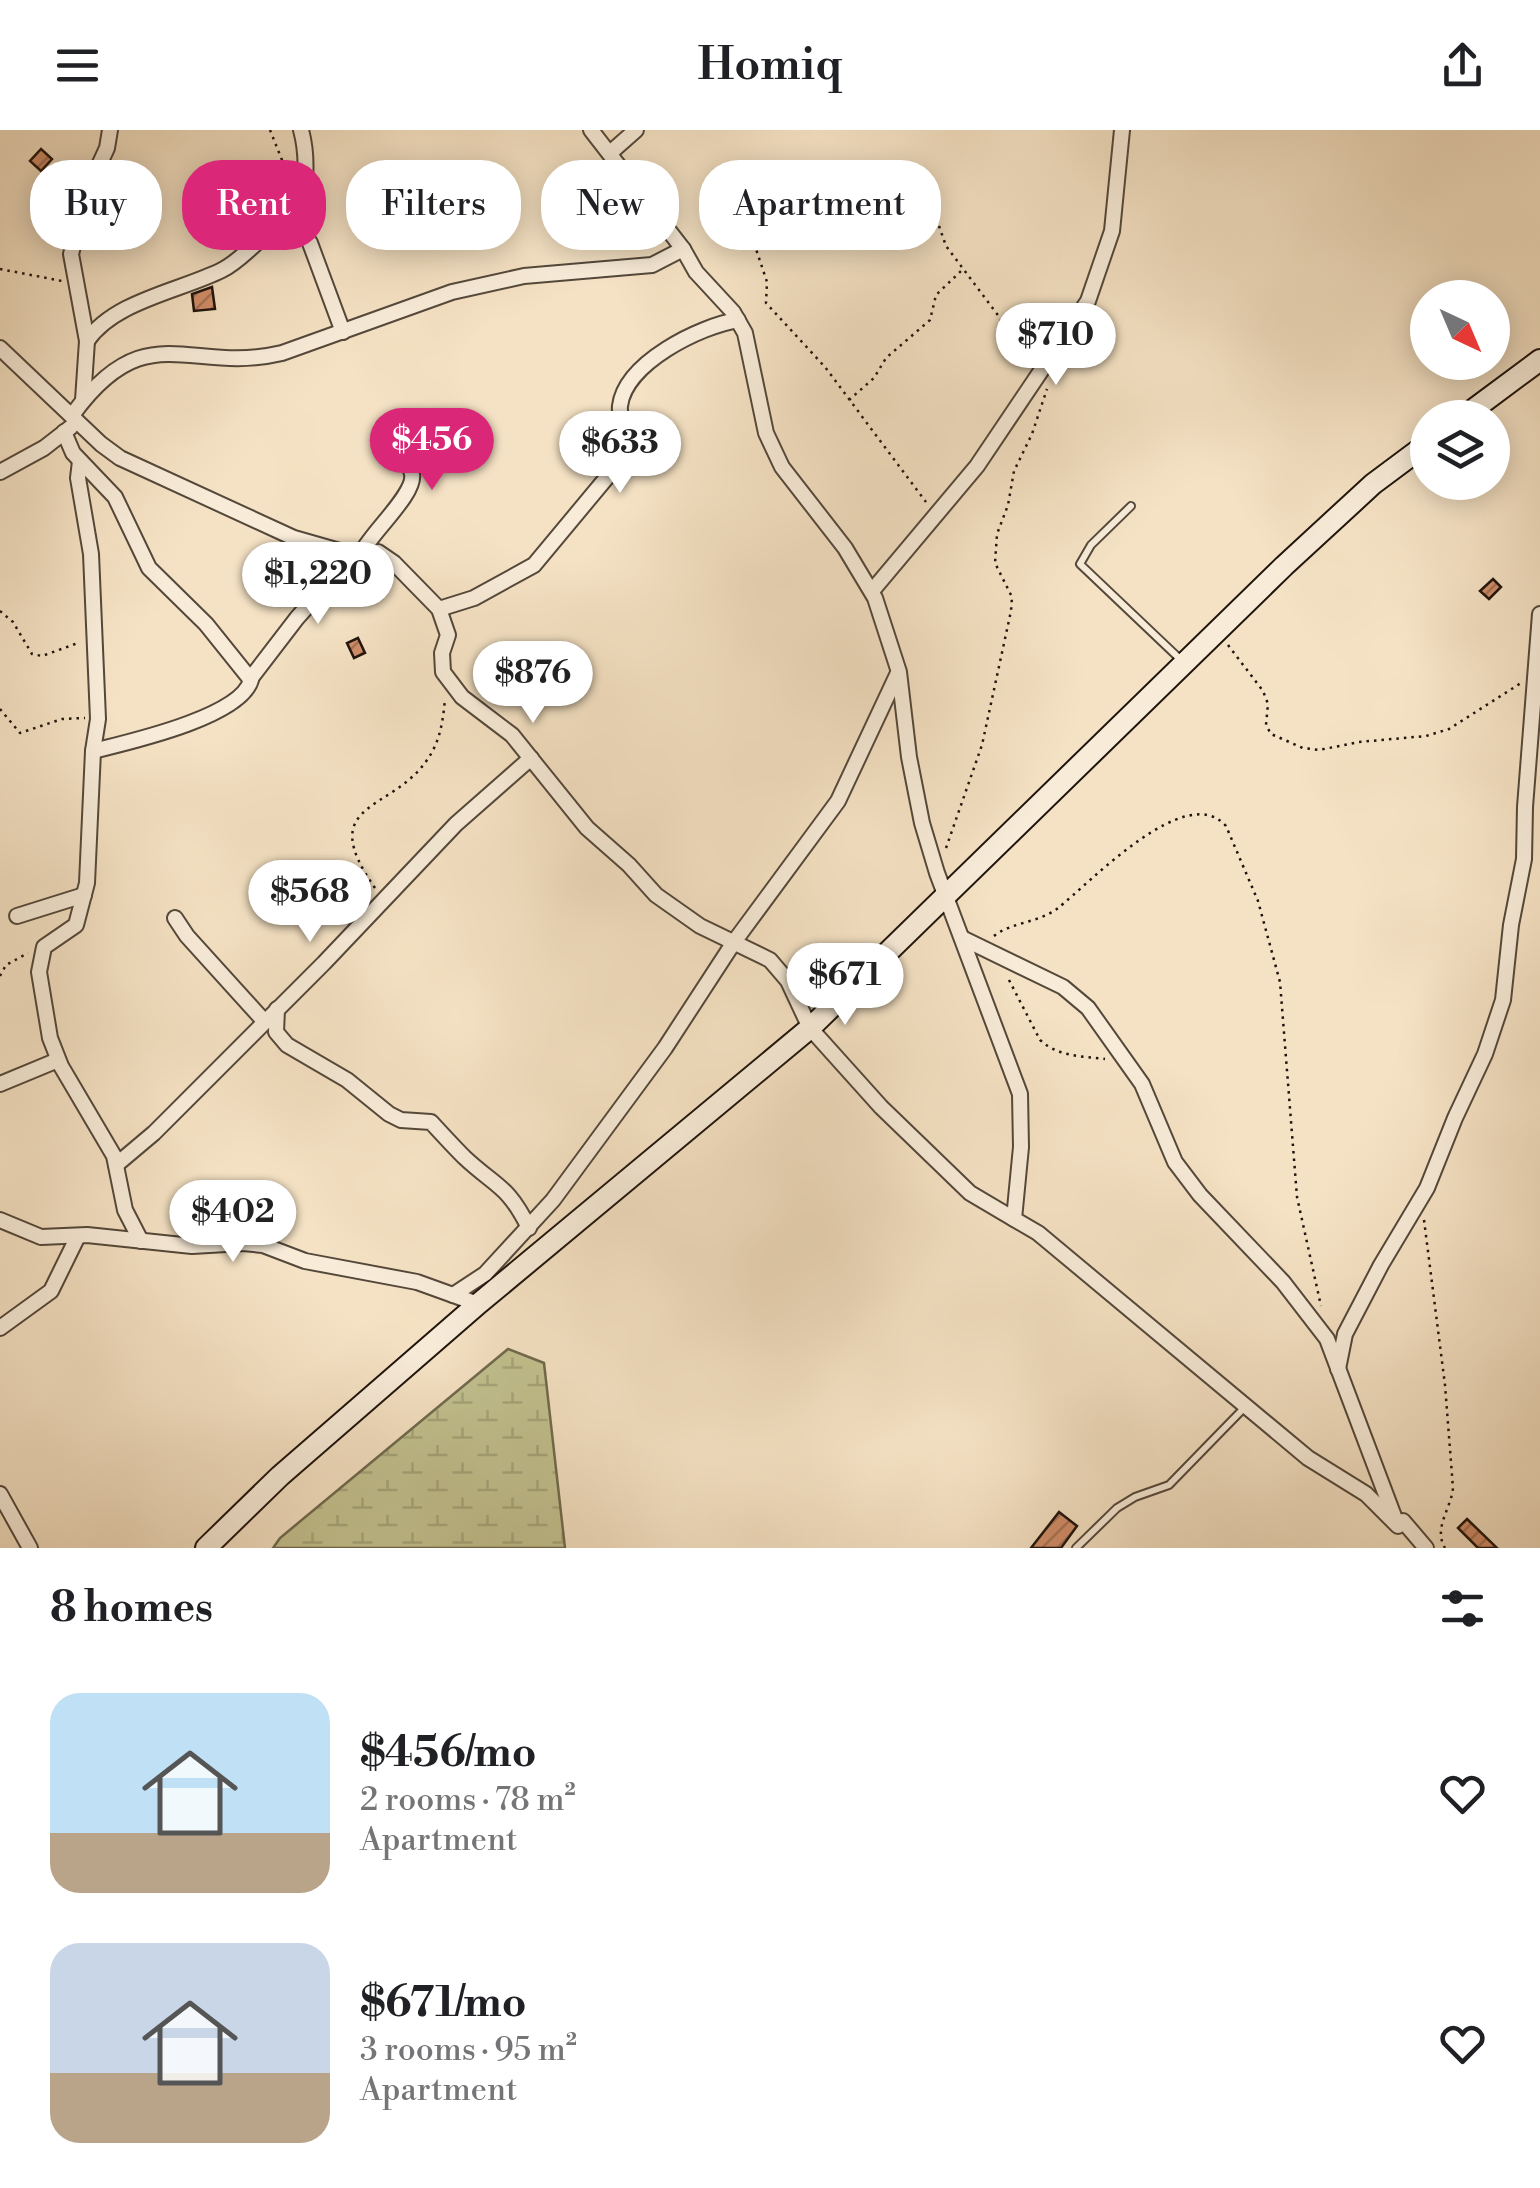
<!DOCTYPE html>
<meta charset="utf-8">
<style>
:root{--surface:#fff;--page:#f2f2f2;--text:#202124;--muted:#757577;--accent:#db2777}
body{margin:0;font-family:"Libre Bodoni",serif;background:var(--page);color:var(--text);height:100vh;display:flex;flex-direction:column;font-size:38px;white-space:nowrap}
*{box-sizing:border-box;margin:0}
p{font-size:32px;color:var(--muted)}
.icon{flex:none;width:55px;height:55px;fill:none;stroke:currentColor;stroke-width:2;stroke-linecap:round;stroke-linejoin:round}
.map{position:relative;height:1418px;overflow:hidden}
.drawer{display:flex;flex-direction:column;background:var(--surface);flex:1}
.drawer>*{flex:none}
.top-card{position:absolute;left:30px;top:30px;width:1000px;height:90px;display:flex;gap:20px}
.needle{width:65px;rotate:136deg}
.fabs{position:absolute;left:1410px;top:150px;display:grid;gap:20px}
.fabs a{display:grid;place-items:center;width:100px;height:100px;border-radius:50%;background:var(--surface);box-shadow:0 5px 25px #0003;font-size:50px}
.price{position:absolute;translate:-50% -85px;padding:0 22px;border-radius:35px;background:#fff;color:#222;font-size:32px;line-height:65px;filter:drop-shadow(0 2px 5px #0008)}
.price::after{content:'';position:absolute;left:50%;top:60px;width:30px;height:22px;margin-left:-15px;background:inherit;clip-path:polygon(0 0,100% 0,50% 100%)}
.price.selected{background:var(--accent);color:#fff}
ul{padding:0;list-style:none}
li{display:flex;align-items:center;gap:30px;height:250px;padding:0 50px}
li span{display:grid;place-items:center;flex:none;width:280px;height:200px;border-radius:30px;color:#555}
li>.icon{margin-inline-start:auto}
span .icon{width:120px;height:120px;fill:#fffc;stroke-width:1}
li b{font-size:42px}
h2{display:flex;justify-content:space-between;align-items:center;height:120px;padding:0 50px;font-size:42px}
.tag{padding:0 35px;border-radius:40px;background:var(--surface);box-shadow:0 5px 25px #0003;font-size:35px;line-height:90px}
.tag.selected{background:var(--accent);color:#fff}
header{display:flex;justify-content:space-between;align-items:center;height:130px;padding:0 50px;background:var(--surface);font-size:45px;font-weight:600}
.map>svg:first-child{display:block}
</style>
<header><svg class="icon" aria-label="menu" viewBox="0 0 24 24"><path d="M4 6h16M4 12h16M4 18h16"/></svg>Homiq<svg class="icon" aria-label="share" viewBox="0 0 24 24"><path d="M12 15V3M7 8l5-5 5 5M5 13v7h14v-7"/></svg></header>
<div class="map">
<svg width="1540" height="1418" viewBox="0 0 1540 1418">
<defs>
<pattern id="wetland-marsh" width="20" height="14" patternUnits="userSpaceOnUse" patternTransform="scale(2.5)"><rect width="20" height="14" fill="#c2c18f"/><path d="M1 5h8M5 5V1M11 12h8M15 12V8" fill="none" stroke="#a6a57a"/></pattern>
<pattern id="building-hatch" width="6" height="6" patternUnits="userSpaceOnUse" patternTransform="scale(2.5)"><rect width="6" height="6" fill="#d18e69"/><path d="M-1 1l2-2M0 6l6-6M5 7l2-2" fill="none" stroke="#a97355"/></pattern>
</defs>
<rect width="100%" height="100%" fill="#f5e2c4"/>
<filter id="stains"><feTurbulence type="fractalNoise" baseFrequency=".002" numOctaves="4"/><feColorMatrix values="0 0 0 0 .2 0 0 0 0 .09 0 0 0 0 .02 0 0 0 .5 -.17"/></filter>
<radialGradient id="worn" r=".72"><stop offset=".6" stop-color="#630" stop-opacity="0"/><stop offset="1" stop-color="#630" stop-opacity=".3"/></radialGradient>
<path fill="url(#wetland-marsh)" stroke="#706a4e" stroke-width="2.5" d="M508 1219 544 1233 565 1418H273L280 1408Z"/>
<g fill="url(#building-hatch)" stroke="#1f140d" stroke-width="2.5">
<path d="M41 19 52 29 41 41 30 31Z"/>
<path d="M212 157 215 179 194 181 192 164Z"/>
<path d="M1493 449 1501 457 1489 469 1480 461Z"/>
<path d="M358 508 365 523 354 528 347 513Z"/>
<path d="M1059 1382 1077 1396 1061 1418H1031Z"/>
<path d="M1467 1389 1497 1418H1478L1458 1398Z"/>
</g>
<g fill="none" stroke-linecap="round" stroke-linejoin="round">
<defs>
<g id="service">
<path d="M1131 376 1091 415 1080 434 1180 529"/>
<path d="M1076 1418 1117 1378 1135 1367 1169 1355 1245 1277"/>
</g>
<g id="minor">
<path d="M591 0 683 119 696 142 733 182 745 203 766 303 782 337 845 418 875 468 899 542 909 627 922 693 937 743 1020 964 1021 1017 1014 1089 1038 1103 1308 1328 1366 1364 1398 1396 1403 1391 1426 1418"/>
<path d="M610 23 636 0"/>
<path d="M292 84 310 113 343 202"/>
<path d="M87 211C114 171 180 161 222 140 240 131 254 114 270 101 277 95 288 90 294 82 309 63 307 22 301 0"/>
<path d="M0 218 101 314 120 328 294 408 343 422H378L394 433 439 479 448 505 442 523 443 542 462 567 512 605 587 698 629 735 656 765 700 796 770 830 788 851 810 898 881 977 970 1063 1014 1089"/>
<path d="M83 270 87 211 71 124 89 57 107 18 110 0"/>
<path d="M73 284C147 183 189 245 282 223L452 162 524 146 652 135 683 119"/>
<path d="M64 302 73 323 115 367 149 438 206 494 251 550C241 587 129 612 93 621"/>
<path d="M80 331 78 348 91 424 98 589 93 621 87 753 76 795 44 817 39 842 50 908 61 936 114 1026 125 1080 141 1111"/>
<path d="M0 342 44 318 71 297"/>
<path d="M362 422C373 401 416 363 412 344 408 327 392 310 384 296"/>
<path d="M872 461 977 336 1088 171 1112 101 1122 0"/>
<path d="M439 479 474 468 534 435 628 322C634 305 618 293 620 276 625 233 700 196 738 190"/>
<path d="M251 548 297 488 356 422"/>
<path d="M17 786 84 765"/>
<path d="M175 788 187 806 264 891"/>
<path d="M962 808 1063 857 1088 878 1142 954 1175 1032 1200 1065 1283 1152 1327 1209 1395 1389"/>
<path d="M277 879 276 902 287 915 347 950 389 984 401 990 431 992C442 1004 453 1016 464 1027 497 1058 507 1054 529 1098"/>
<path d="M0 954 58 930"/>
<path d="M116 1035 154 1003 324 833 456 694 531 628"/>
<path d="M0 1090 41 1107 87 1105 192 1116 243 1113 263 1115 305 1131 417 1152 478 1174"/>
<path d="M453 1165 485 1144 553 1070 665 918 734 812 838 671 898 543"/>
<path d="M0 1198 51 1161 77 1108"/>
<path d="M1338 1239 1345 1204 1381 1135 1427 1058 1455 988 1485 924 1503 870 1511 795 1524 729 1525 677 1540 484"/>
<path d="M0 1364 30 1418"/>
</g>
<g id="secondary">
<path d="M1462 288 1540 230"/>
<path d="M206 1418 280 1346 478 1174 810 898 1284 436 1373 354 1428 313"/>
</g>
</defs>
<use href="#service" stroke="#54483b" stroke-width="10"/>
<use href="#minor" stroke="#54483b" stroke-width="18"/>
<use href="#secondary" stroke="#1f140d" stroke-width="24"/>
<g stroke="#1f140d" stroke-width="2.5" stroke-dasharray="2.5 5" stroke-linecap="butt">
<path d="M270 0 290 50"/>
<path d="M749 84 753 110 767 152 766 173 825 237 926 372"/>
<path d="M939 96 946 116 1000 188 1012 220 1028 237"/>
<path d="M0 139 62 151"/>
<path d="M849 270 874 248 886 228 930 190 936 165 961 141"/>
<path d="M0 481 13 492 32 524 42 526 78 513"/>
<path d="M1228 515 1263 561 1268 574 1266 595 1271 604 1303 618 1319 620 1359 612 1426 606 1449 599 1521 553"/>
<path d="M0 579 20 603 62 589 85 588"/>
<path d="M946 718 982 615 1011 481 1012 467 995 433 997 404 1008 375 1014 341 1032 304 1047 259"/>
<path d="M375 758C314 671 391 683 427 630 440 612 443 591 445 569"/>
<path d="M994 806C1011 792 1039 793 1058 778 1090 753 1186 650 1226 696L1258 771 1280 852 1297 1067 1321 1176"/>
<path d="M0 846 6 835 28 823"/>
<path d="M1009 850 1040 910C1059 927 1081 926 1105 929"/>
<path d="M1424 1090 1445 1255 1453 1358C1451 1379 1433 1398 1445 1418"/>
</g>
<use href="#service" stroke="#f8ecd9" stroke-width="6"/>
<use href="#minor" stroke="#f8ecd9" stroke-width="14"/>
<use href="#secondary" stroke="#f8ecd9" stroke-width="20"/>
</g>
<rect width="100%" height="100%" filter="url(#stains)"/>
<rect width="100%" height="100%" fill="url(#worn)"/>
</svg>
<div class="fabs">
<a><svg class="needle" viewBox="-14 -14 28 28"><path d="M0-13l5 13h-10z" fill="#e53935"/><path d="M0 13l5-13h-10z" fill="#757577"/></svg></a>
<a><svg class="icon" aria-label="layers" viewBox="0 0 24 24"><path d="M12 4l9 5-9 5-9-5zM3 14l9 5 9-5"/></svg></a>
</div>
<b class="price" style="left:1056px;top:258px">$710</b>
<b class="price selected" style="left:432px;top:363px">$456</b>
<b class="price" style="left:620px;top:366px">$633</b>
<b class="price" style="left:318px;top:497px">$1,220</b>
<b class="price" style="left:533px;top:596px">$876</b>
<b class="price" style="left:310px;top:815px">$568</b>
<b class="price" style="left:845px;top:898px">$671</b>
<b class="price" style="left:233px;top:1135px">$402</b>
<div class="top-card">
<a class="tag">Buy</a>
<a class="tag selected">Rent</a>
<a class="tag">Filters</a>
<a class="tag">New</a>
<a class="tag">Apartment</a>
</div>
</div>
<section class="drawer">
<h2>8 homes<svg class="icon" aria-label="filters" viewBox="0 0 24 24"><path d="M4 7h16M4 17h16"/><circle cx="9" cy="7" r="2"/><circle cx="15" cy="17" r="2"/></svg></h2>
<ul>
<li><span style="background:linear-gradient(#bfe0f5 70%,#b9a48a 0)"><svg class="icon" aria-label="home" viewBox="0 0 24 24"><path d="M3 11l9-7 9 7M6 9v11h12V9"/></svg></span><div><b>$456/mo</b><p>2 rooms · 78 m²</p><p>Apartment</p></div><svg class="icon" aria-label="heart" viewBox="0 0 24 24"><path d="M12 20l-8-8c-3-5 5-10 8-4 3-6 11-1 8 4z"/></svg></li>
<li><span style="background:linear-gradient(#c9d6e8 65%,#b9a48a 0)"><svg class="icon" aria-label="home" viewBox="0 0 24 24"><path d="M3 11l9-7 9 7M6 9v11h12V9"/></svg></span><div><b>$671/mo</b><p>3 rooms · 95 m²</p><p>Apartment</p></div><svg class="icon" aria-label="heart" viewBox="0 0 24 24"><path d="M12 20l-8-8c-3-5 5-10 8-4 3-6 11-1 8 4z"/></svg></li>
</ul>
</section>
